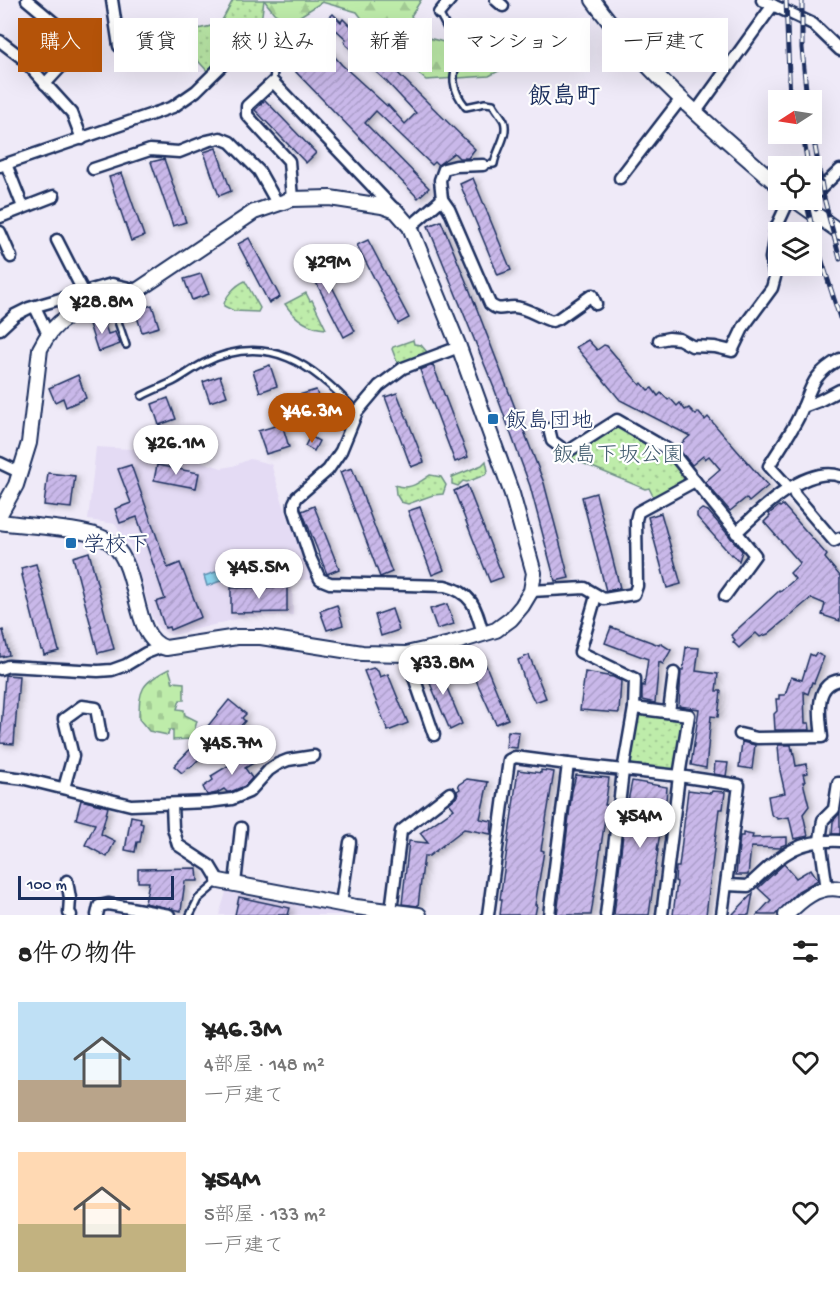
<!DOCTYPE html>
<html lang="ja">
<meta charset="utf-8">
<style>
:root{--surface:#fff;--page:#f6f6f6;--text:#222;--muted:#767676;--accent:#b45309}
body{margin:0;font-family:"Gochi Hand","Klee One",sans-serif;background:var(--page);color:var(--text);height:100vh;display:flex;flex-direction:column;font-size:22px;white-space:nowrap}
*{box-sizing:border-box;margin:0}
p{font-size:20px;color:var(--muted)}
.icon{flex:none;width:33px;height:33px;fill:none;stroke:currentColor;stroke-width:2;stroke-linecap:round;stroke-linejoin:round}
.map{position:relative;height:915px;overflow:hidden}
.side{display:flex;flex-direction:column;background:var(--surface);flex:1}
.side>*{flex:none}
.guide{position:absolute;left:18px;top:18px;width:804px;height:54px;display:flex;gap:12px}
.needle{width:39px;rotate:258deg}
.fabs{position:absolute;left:768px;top:90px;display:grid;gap:12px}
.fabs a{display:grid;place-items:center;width:54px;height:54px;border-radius:0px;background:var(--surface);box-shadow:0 6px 24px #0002;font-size:30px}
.scale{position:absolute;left:18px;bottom:15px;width:156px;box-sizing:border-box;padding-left:6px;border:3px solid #1b2f5e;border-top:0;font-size:16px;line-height:21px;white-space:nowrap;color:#1b2f5e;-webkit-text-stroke:4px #fff;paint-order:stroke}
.price{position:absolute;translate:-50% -51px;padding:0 14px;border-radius:21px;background:#fff;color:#222;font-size:20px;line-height:39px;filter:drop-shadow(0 2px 3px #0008)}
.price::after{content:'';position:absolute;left:50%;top:36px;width:18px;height:14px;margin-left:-9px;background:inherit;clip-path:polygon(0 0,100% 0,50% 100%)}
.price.on{background:var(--accent);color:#fff}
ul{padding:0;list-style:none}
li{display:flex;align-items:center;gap:18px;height:150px;padding:0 18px}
li span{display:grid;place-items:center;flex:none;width:168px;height:120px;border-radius:0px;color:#555}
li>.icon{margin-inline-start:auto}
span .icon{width:72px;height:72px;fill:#fffc;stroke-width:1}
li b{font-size:26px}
h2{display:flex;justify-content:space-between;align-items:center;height:72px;padding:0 18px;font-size:26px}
.tag{padding:0 21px;border-radius:0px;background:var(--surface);box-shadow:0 6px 24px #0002;font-size:21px;line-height:54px}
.tag.on{background:var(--accent);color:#fff}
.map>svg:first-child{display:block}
</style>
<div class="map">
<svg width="840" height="915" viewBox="0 0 840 915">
<defs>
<pattern id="forest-firs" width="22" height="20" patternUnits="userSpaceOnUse" patternTransform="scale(1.5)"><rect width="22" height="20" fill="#beecaa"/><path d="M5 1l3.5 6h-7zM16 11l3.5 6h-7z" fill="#a3cb95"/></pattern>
<pattern id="cemetery-stones" width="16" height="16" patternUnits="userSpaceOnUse" patternTransform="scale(1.5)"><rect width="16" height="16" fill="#beecaa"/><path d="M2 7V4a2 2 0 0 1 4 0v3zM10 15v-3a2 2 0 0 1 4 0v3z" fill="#a3cb95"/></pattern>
<pattern id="park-dots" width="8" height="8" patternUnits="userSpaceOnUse" patternTransform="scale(1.5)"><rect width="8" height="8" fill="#beecaa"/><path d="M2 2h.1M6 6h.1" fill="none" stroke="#a3cb95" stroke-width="1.8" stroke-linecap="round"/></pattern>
<pattern id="building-hatch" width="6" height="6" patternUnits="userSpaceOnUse" patternTransform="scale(1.5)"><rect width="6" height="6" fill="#c9b8e9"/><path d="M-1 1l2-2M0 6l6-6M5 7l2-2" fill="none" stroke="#ac9eca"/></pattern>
<filter id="shadow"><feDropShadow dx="3.5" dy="2" stdDeviation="3" flood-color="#0004"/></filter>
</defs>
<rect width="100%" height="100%" fill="#efeaf8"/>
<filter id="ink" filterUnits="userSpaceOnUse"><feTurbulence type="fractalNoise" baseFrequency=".0167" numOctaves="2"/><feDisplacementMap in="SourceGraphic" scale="12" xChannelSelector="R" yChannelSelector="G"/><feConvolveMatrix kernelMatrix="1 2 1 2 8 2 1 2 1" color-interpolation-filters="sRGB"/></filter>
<g filter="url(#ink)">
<g fill="#e4dbf4">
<path d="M96 447 132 449 152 447 222 468 233 466 250 459 271 464 283 503 311 578V580H292L293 615 245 617 178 634 171 635 159 628 152 617 130 544 122 539 116 524 88 520Z"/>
<path d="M227 889 353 914 359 915H219Z"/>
</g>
<path fill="url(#forest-firs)" stroke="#6c8e84" stroke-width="1.5" d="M264 0H421L411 16 425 37 451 44 521 29 522 59 489 76 426 80 379 41 357 12 322 2 289 23 274 13Z"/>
<path fill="url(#cemetery-stones)" stroke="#6c8e84" stroke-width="1.5" d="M169 669 173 682 184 683V700H180L177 709 184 710 185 715 197 721 192 739 173 740V730H169L168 735 149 731 139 719C139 689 141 683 169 669Z"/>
<g fill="url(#park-dots)" stroke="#6c8e84" stroke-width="1.5">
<path d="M233 0H264L261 22 209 73 191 53 198 29 220 24Z"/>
<path d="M245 281 260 308 258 312 234 311 224 306C224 297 236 285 245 281Z"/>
<path d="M306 293 310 301 312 300 326 329C308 328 295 319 285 304Z"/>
<path d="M413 340 414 344 421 345 427 352 401 363 397 362 392 349 393 347Z"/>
<path d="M618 428 662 451 684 476 682 483 654 498 649 488 645 489 568 457 613 429Z"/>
<path d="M486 461 488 471 485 475 467 482 463 481 458 486 452 484V477L482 465Z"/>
<path d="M430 475 441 477 446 485 443 494 433 495 408 504 401 502 396 494 395 485C409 491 418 483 430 475Z"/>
<path d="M637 713 680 719 683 722 676 769 673 772 630 764Z"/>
</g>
<path fill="#8bd3ec" stroke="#5e91b3" stroke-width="1.5" d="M239 564 242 573 207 586 204 576Z"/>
<g fill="url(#building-hatch)" stroke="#1b2f5e" stroke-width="1.5" fill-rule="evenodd" filter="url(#shadow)">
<path d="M333 14 341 22 343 19 352 28 475 149 468 158H459L454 153 438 165 435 162 432 165 376 111 365 123 429 188 418 198 294 70 316 49 307 38ZM333 27 346 39 344 41 346 45 387 82 416 113 405 124 388 105 387 106 342 65 320 40Z"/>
<path d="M265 100 316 153 306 163 255 110Z"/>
<path d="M216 148 231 191 219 196 204 152Z"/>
<path d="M164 159 186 222 173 226 151 162Z"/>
<path d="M122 173 144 236 131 241 109 177Z"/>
<path d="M473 178 511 270 498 275 460 184Z"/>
<path d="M441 221 470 291 544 483 569 578 555 581 530 486 494 388 428 226Z"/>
<path d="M249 238 280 297 269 303 238 244Z"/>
<path d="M368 240 409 318 398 324 357 245Z"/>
<path d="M314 252 355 331 344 337 303 257Z"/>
<path d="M201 274 209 294 192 300 184 279Z"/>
<path d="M152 305 159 327 142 332 135 311Z"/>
<path d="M102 316 108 334 115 332 120 344 98 352 88 321Z"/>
<path d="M588 340 597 350 604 345 607 346 640 385 642 383 648 390 652 388 658 396 661 393 668 400 670 398 677 406 680 403 685 410 689 408 696 415 698 412 705 420 708 417 768 486 749 502 746 498 730 511 705 482 720 469 709 456 705 459 703 456 692 465 677 447 690 436 620 400 576 347Z"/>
<path d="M270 365 277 386 260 392 253 371Z"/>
<path d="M433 365 468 457 455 462 420 370Z"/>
<path d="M78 375 86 398 66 407 63 398 55 402 49 388Z"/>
<path d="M220 376 227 396 210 402 203 382Z"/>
<path d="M316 390 323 410 306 416 299 395Z"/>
<path d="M397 393 424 462 411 467 385 397Z"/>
<path d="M168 398 176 419 159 425 152 404Z"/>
<path d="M282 424 289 447 266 454 258 431Z"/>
<path d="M310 436 319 441 314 451 305 446Z"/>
<path d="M131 465 168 568 180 563 201 617 170 630 169 627 165 628 156 602 165 599 137 517 120 523 115 509 131 503 118 469Z"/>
<path d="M157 465 199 473 196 488 154 480Z"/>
<path d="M352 468 392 572 380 577 340 472Z"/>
<path d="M48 473 75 476 71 508 44 505Z"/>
<path d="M467 485 503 577 490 582 454 491Z"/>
<path d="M596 493 620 588 606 591 582 497Z"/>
<path d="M783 505 827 555 825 558 840 576V621L822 615 825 604 811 598 768 634 760 637 756 633 739 648 733 642 735 640 731 635 779 591 780 592 795 579 790 573 800 563 764 522 770 516 769 514 779 506 780 507Z"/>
<path d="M314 506 339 569 327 574 302 511Z"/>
<path d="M420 507 444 570 432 575 408 511Z"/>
<path d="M702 509 708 511 742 551 739 561 732 554 731 555 697 517V513Z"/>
<path d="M661 513 681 584 667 588 648 517Z"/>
<path d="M89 552 114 649 98 653 73 557Z"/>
<path d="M36 564 59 651 44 655 43 650H41L22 575H23L21 568Z"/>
<path d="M287 587V612L231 613V588Z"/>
<path d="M447 604 454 624 437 629 430 609Z"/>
<path d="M337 605 343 625 327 630 320 611Z"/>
<path d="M392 609 399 630 381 636 375 615Z"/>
<path d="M611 627 659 645 660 643 671 650 663 664 659 662 655 703 642 700V685L644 686 648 659 605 643Z"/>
<path d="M3 630 9 655 0 657V631Z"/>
<path d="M686 647 699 648 696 671 718 674 716 691H721L718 717 711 716 706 768 691 765 699 709 679 706 681 670H683Z"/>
<path d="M816 653 824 657 814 683 812 682 808 694 804 692 805 723H809L810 730H775L774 714 777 711 776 699H779V695H785L791 677 802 680 810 654 814 656Z"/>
<path d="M529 655 546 698 535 702 526 685 518 660Z"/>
<path d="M482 656 508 719 496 724 471 669 473 668 470 661Z"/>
<path d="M436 662 462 724 450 730 423 667Z"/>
<path d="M373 668 378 671 380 677 388 674 408 723 388 731 364 671Z"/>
<path d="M585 672 613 677 621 681 619 713 580 710Z"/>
<path d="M5 675 19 676 14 744 0 743Z"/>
<path d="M229 700 246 714 242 718 245 721 230 738 234 742 225 752 219 747 214 752 210 748 190 768 189 767 182 773 174 766 200 739 205 733 203 732Z"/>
<path d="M508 731 519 732 517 748 506 747Z"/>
<path d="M742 742 755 745 752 769 739 767Z"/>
<path d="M778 745H791L792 750 793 749 796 766 806 764 808 773 803 774 805 782H803L809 806 803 814 808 836 794 839 789 817 778 819 771 814 768 796 785 793 780 771Z"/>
<path d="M254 750 260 759 245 768 252 778 245 786 230 792H227L224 789 217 793 207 795 203 787 213 780 211 776Z"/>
<path d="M715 762 728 763 726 776 714 774Z"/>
<path d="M518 770 541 773V770L554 772 541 850 544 851 535 905H537L535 915H500L502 899H500Z"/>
<path d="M576 775 609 778 606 800 605 805H607L591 915H557L572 791Z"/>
<path d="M467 779 488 782 480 819 492 821 491 834 464 829 429 856H424L418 906 402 904 409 841 428 843 420 833 454 809 449 803 458 796 457 791 460 789 458 785Z"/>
<path d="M632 781 667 787 666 801 657 850H658L649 915H614L625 816Z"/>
<path d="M688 790 711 793 712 791 725 792 723 809H719L706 915H673L677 882 675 881 676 867H679Z"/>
<path d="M81 800 108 807 101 834 115 841 107 857 85 845 95 824 76 819Z"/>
<path d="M840 813V834H832L833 821Z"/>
<path d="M131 816 141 818 140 823 143 824 140 842H137L135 852 125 850Z"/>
<path d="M743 833 753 835 752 838 787 837V844L781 846V848L751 847 748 875H736L740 836H743Z"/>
<path d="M784 864 796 878 811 869 818 880 798 891 775 915H757L771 900 758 888Z"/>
<path d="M197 868 198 881H185L181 911 145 903 149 882H138V869Z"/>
<path d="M753 893 749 915H732Z"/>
<path d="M239 897 290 908 288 915H235Z"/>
</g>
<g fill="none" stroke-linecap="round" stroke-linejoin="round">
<defs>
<g id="lane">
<path d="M439 13 459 51C453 75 449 86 466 107L485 103 493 104C496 110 501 115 504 121 509 135 496 150 494 164L483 165"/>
<path d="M273 82 275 59"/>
<path d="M111 301 126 345"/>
<path d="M142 396C153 390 165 386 176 380 185 375 194 368 204 363 268 331 314 365 357 412"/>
<path d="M190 915 198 899 219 881"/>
</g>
<g id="street">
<path d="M27 0 81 45 45 84"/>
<path d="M112 0 119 46 136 44"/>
<path d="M496 0 503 6"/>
<path d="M762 0 813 24 840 50"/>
<path d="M439 13 450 0"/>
<path d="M0 41 21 57 72 113 82 139"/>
<path d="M695 113 773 5"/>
<path d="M6 164 23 207"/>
<path d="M0 166 173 107 196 91 256 32"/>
<path d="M93 169 150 150 179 152 207 141 220 138 230 142 259 171 277 203"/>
<path d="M620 178 680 100"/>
<path d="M812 197 840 170"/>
<path d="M292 199 289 161 247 115V106L273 82 394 209"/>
<path d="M442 199 449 209 490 304C499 312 503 307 514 307 526 307 540 318 552 321L558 319 592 295 596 304"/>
<path d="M0 217 54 196"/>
<path d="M410 227 442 199 440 180 444 169 456 166 483 165"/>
<path d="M0 232 11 257"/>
<path d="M57 240 84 293"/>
<path d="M35 307 48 334"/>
<path d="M0 329 15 315 29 308 112 284 138 290"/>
<path d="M659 340 669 338 679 339 692 346 715 347 732 351 744 326 772 288 775 277 771 258 776 228 789 200"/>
<path d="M459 347 403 368 379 386 357 412 341 451 328 470 297 497 294 503V509L309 555 320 579 330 583 445 586C473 593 476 608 483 634"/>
<path d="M803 407 819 401 840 390"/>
<path d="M549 429 552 441 567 452 617 420 672 452 695 481"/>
<path d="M0 463 21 473"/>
<path d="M792 487 795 495 834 541 840 538"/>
<path d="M789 488 769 466C778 451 788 437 796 422 812 393 807 377 840 359"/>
<path d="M736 533C759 511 805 465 840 476"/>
<path d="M531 591 585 588 604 599 634 594 637 586 636 520 638 512 695 481 755 555 725 596"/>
<path d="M596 596 580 652 635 679 634 708 623 771 606 915"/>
<path d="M406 654 434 735"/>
<path d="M0 669 8 666 98 671 112 670 126 665 146 653 162 647"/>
<path d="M634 708 689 715 679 776 662 915"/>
<path d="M669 712 674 673"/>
<path d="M740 734 757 738 822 737C820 717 813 684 840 680"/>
<path d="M0 776 25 779 131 805 208 802 232 799 249 792 269 770 278 764 288 760 314 756"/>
<path d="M64 788 73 756 64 719 82 706 96 708 101 736"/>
<path d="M172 804 173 828 178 845 210 866 219 881"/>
<path d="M67 881 70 898 69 913 71 915"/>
<path d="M235 884 241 828"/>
<path d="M727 885 748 886C780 857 794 839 840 841"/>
<path d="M827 889 820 840 823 820 834 809 838 783H840"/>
<path d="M341 904 350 842"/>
<path d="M391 911 401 831 450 793"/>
<path d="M97 915 99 906 108 904 169 915"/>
<path d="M488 915 509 760 515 757 568 764"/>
<path d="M549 915 568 764 679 776 739 785 722 915"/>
</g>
<g id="secondary">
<path d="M593 0C644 71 712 128 778 185"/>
<path d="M795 200 840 232"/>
<path d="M0 514 16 485 29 443 40 349C62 303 97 310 138 290L254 212 292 199 330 198 382 206 396 211 410 227 459 347 512 494 534 573 531 591 522 606 511 619 496 630 450 644 406 654 362 653 261 637H237L166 648C128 638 144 559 105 539 84 528 26 526 0 522"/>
<path d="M219 881 356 907 419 915"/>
<path d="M786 915C801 900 817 885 840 889"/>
</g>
</defs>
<use href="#lane" stroke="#1b2f5e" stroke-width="10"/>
<use href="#street" stroke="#1b2f5e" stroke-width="15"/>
<use href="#secondary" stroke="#1b2f5e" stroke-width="18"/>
<use href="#lane" stroke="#fff" stroke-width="5"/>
<use href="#street" stroke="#fff" stroke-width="10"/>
<use href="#secondary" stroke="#fff" stroke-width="14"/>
<defs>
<g id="rail">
<path d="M786 0 790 100"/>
<path d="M802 0V48L807 100"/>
<path d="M812 129 824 198 840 259"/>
<path d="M803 134 808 166"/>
<path d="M812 187 816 209"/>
<path d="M806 200 814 236 840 318"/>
</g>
</defs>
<use href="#rail" stroke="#1b2f5e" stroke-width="5"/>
<use href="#rail" stroke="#fff" stroke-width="3" stroke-dasharray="9" stroke-linecap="butt"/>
</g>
</g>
<g fill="#1f6fb2" stroke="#fff" stroke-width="2">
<rect x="487" y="413" width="12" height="12" rx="3"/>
<rect x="65" y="537" width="12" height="12" rx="3"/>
</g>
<g text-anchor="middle" stroke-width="4.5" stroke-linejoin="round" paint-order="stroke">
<g font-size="22" fill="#1b2f5e" stroke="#fff" text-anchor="start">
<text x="505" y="427">飯島団地</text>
<text x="83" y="551">学校下</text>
</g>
<g font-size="22" fill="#445e71" stroke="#fff">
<text x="618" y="461">飯島下坂公園</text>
</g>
<g font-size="24" font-weight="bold" fill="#1b2f5e" stroke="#fff">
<text x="564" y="103">飯島町</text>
</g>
</g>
</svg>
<div class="fabs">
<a><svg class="needle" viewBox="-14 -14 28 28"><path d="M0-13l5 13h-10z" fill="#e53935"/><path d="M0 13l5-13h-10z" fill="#767676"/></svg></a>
<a><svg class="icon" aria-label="locate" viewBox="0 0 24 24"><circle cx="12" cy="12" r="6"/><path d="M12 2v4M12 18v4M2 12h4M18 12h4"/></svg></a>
<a><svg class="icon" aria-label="layers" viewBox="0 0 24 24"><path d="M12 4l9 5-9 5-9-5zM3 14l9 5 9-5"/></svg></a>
</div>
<div class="scale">100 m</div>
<b class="price" style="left:329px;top:295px">¥29M</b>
<b class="price" style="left:102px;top:335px">¥28.8M</b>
<b class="price on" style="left:312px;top:444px">¥46.3M</b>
<b class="price" style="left:176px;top:476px">¥26.1M</b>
<b class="price" style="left:259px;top:600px">¥45.5M</b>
<b class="price" style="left:443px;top:696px">¥33.8M</b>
<b class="price" style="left:232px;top:776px">¥45.7M</b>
<b class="price" style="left:640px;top:849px">¥54M</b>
<div class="guide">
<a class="tag on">購入</a>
<a class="tag">賃貸</a>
<a class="tag">絞り込み</a>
<a class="tag">新着</a>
<a class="tag">マンション</a>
<a class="tag">一戸建て</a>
</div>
</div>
<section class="side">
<h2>8件の物件<svg class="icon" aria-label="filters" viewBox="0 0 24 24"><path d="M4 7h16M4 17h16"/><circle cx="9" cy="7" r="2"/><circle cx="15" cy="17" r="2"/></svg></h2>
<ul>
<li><span style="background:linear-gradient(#bfe0f5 65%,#b9a48a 0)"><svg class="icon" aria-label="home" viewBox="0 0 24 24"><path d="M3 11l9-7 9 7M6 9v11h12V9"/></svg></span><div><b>¥46.3M</b><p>4部屋 · 148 m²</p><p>一戸建て</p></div><svg class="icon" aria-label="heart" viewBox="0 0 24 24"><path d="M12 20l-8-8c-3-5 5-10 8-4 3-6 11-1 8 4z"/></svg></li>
<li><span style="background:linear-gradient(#ffd9b3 60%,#c2b280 0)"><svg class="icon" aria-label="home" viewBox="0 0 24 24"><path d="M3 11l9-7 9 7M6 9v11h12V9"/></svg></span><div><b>¥54M</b><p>5部屋 · 133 m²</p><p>一戸建て</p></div><svg class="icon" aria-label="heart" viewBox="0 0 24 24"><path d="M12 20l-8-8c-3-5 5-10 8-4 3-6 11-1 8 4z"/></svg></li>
</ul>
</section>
